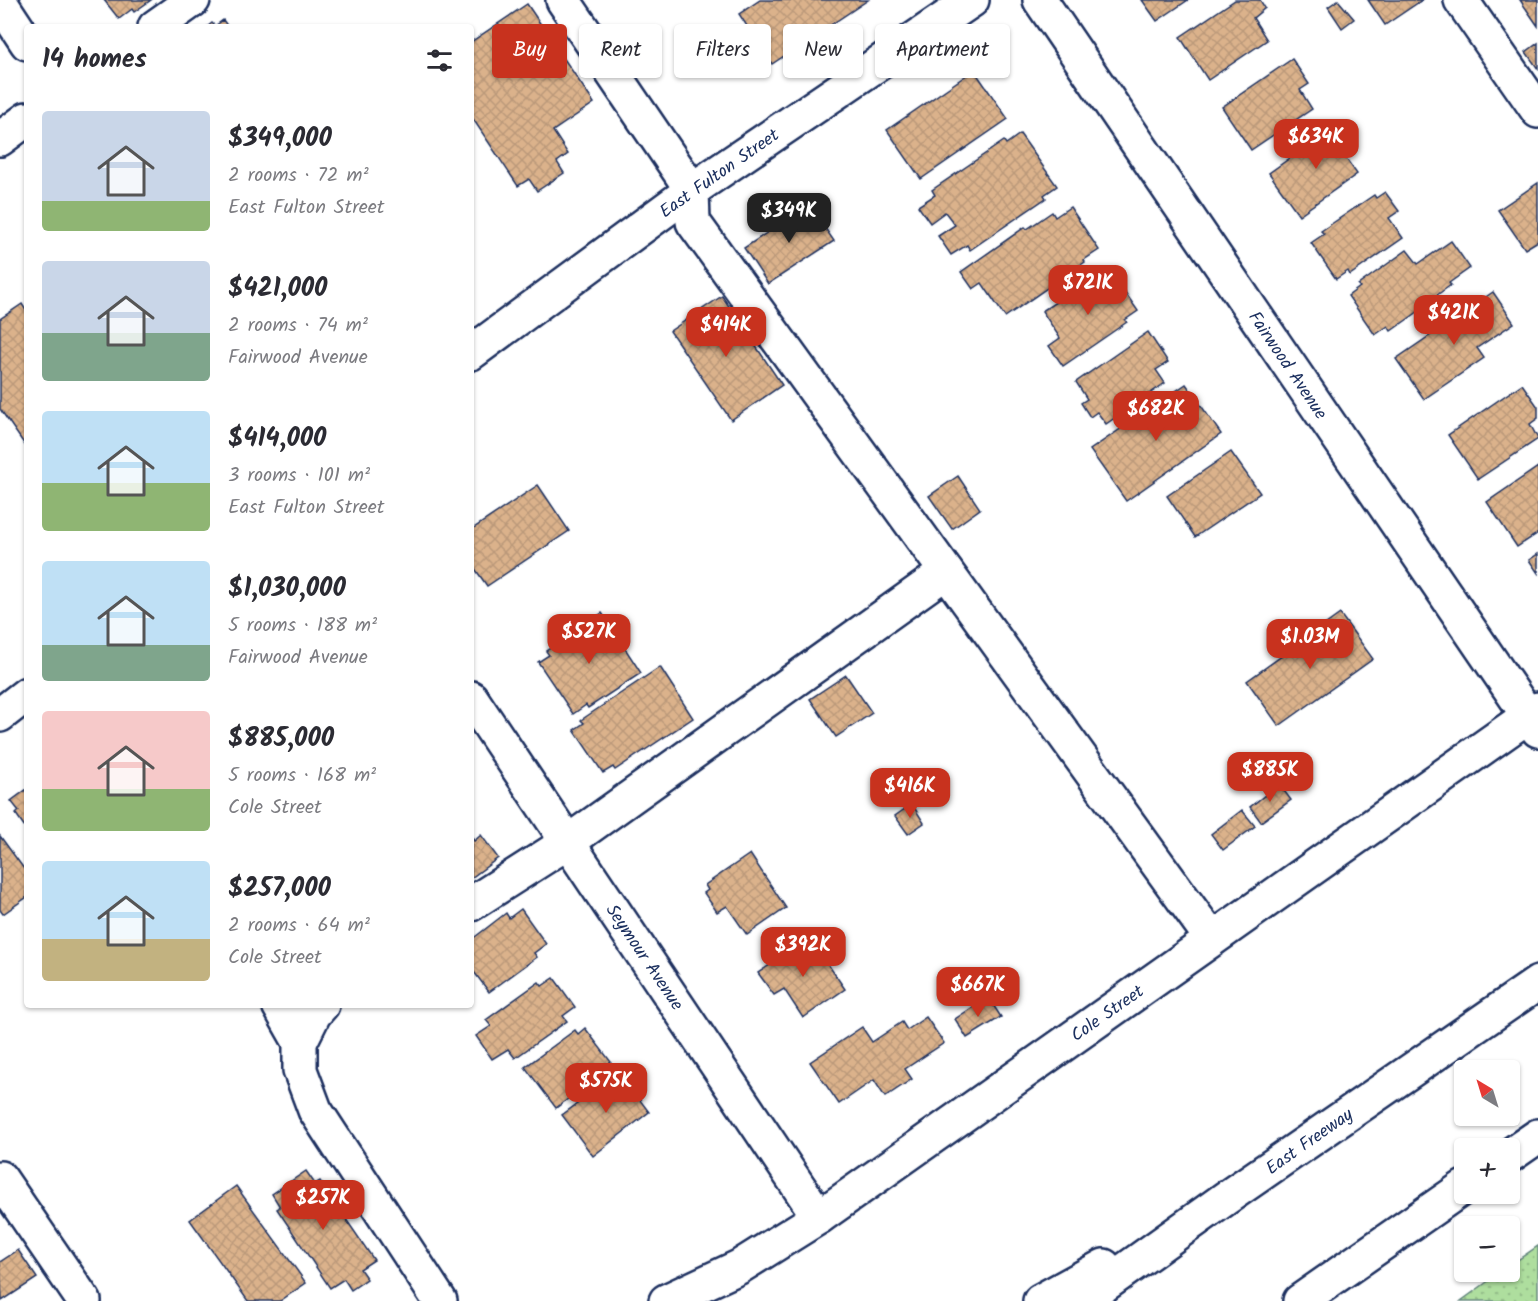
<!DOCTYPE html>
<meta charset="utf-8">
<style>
:root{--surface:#fff;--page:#f2f2f3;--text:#2b2b33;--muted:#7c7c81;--accent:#c8321e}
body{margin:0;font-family:Kalam,sans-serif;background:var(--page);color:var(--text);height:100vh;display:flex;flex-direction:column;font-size:22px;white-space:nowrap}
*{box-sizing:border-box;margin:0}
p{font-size:20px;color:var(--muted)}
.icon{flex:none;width:33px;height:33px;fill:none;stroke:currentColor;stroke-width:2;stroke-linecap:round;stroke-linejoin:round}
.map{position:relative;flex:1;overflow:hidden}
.sheet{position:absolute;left:24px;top:24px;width:450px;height:984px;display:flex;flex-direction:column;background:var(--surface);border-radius:6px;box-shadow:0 2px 4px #0004}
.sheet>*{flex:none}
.top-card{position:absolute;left:492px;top:24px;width:570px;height:54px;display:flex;gap:12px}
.needle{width:39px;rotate:322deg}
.buttons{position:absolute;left:1454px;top:1060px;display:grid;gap:12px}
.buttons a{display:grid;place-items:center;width:66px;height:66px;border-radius:6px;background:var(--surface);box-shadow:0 2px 4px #0004;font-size:30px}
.price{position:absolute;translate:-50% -51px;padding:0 14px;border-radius:12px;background:var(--accent);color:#fff;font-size:20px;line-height:39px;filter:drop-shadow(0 2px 3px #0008)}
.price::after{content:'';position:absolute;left:50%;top:36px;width:18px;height:14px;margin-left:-9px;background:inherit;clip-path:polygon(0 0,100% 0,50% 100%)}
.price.selected{background:#222;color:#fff}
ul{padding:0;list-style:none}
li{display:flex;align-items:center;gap:18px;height:150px;padding:0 18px}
li span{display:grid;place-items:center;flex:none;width:168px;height:120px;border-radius:6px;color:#555}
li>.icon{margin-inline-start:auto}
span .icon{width:72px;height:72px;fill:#fffc;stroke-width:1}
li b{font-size:26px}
h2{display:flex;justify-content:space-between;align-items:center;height:72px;padding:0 18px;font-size:26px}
.chip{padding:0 21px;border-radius:6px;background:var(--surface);box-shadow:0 2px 4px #0004;font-size:21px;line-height:54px}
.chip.selected{background:var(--accent);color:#fff}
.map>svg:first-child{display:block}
</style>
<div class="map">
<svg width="1538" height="1301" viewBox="0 0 1538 1301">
<defs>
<pattern id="grass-dots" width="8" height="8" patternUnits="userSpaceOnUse" patternTransform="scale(1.5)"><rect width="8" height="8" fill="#aede9e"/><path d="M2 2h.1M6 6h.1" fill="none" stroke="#95bf8a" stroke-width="1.8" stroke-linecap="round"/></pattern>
<pattern id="building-cross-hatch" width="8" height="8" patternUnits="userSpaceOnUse" patternTransform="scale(1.5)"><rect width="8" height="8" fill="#dbb28b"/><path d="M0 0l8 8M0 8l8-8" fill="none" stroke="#bb997a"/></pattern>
</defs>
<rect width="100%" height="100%" fill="#fff"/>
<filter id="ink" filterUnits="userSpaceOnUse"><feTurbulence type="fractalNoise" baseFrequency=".0167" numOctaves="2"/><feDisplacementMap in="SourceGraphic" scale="12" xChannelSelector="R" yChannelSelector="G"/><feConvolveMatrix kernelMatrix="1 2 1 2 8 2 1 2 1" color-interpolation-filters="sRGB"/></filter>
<g filter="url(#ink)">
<path fill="url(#grass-dots)" stroke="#64867e" stroke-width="1.5" d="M1538 1246V1301H1461L1501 1272H1509V1266Z"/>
<g fill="url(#building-cross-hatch)" stroke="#1b2f5e" stroke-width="1.5">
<path d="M104 0H151L134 12 132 9 119 19Z"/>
<path d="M760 0H868L772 64 739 14Z"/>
<path d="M1142 0H1188L1157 21Z"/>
<path d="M1235 0H1260L1265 8 1253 18 1267 40 1208 80 1180 37Z"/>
<path d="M1338 0 1354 19 1342 28 1328 7Z"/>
<path d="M1368 0H1422L1385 25Z"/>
<path d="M1520 0H1538V26Z"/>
<path d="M527 4 594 103 553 131 568 154 557 162 564 173 537 191 529 179 518 186 471 116V42Z"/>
<path d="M223 20 228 27H207L212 23 215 26Z"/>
<path d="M1538 43V69L1526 52Z"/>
<path d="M1292 59 1309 84 1300 90 1312 109 1251 150 1222 107Z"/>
<path d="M974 70 1008 119 921 179 887 130Z"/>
<path d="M1344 126 1357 144 1342 153 1357 174 1299 215 1269 173 1328 131 1331 135Z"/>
<path d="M1020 134 1057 186 1044 195 1046 198 970 250 967 245 951 255 938 236 955 225 945 212 930 223 918 206 935 195 932 190 1004 141 1006 144Z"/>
<path d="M1538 183V241L1525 249 1498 210Z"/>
<path d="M1385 192 1399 211 1389 218 1403 238 1350 275 1348 271 1336 279 1311 243 1324 234 1321 231 1374 195 1376 198Z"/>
<path d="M809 205 834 241 768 284 744 248Z"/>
<path d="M1070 207 1099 250 1084 260 1085 262 1005 317 982 283 973 289 961 272 1025 227 1027 229 1052 212 1055 217Z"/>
<path d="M1451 241 1470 268 1449 283 1451 285 1437 295 1439 297 1391 331 1388 326 1375 335 1348 296 1360 287 1358 285 1407 250 1418 264Z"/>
<path d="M1111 272 1138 311 1125 320 1127 322 1063 366 1049 346 1060 338 1042 311 1097 275 1100 280Z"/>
<path d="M1493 292 1514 323 1477 348 1484 358 1424 399 1396 359Z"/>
<path d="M722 296 782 385 731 420 670 331Z"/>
<path d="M22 304 27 312V448L0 409V319Z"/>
<path d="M1148 332 1168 362 1156 370 1165 383 1106 424 1097 412 1090 417 1081 403 1087 399 1076 382Z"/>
<path d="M1186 384 1221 434 1126 501 1090 450Z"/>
<path d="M1522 384 1538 407V418L1530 424 1538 439 1478 479 1448 435Z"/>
<path d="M1231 452 1260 493 1195 537 1167 496Z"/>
<path d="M1538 467V533L1517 547 1487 502Z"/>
<path d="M958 476 980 509 952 529 929 496Z"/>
<path d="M538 485 569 531 487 586 471 563V530Z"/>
<path d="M1538 554V573L1529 560Z"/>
<path d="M602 613 641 673 588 708 586 705 573 714 538 662 549 655 546 651Z"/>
<path d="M1340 614 1373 659 1279 726 1247 681Z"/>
<path d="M660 667 693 718 615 770 613 767 603 773 574 730 584 723 581 720Z"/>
<path d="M846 675 872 713 836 737 810 699Z"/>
<path d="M1279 784 1291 800 1261 822 1250 807Z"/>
<path d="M27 789V830L16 814 19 811 11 801Z"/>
<path d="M912 804 924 823 908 834 895 816Z"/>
<path d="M1242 810 1255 826 1223 850 1211 834Z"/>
<path d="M481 835 498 858 471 878V836L474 841Z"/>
<path d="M0 836 27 873V897L3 914 0 910Z"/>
<path d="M750 854 786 908 747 935 727 906 717 912 704 893 708 890 705 885Z"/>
<path d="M521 909 546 944 534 953 537 957 489 992 471 968V940L506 913 509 918Z"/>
<path d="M810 938 845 989 803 1018 784 989 774 995 758 973Z"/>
<path d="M554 978 575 1007 563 1016 567 1021 515 1058 508 1049 492 1059 476 1036 491 1026 486 1020 539 982 542 986Z"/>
<path d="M988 997 1001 1017 967 1038 955 1019Z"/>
<path d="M926 1017 944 1043 905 1069 912 1079 885 1097 874 1080 839 1104 810 1062 862 1027 872 1042 902 1022 907 1030Z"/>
<path d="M585 1028 611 1062 603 1068 606 1070 556 1108 525 1067 575 1030 578 1034Z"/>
<path d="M621 1075 649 1112 593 1156 562 1115 611 1079 612 1081Z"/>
<path d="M306 1171 315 1184 320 1181 374 1260 360 1269 367 1279 351 1290 344 1279 330 1288 277 1209 280 1207 272 1194Z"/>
<path d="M236 1186 306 1283 280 1301H248L190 1220Z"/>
<path d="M18 1250 37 1278 2 1301 0 1262Z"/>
</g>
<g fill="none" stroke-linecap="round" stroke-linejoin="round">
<defs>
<g id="minor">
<path d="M563 0 692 190 693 222 1212 939"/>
<path d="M1040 0 1538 730"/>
<path d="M1461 0 1538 111"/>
<path d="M0 2 27 43"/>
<path d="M155 27 193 0"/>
<path d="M0 139 27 119"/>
<path d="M471 353 692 190 972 0"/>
<path d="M471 698 819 1217"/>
<path d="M0 715 27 694"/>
<path d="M471 904 568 842 946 572"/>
<path d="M279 1005 300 1042"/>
<path d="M322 1005 314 1014 300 1042V1070L315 1110 440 1301"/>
<path d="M0 1178 84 1301"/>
<path d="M666 1301 739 1267 819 1217 1538 709"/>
</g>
<g id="highway">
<path d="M1509 1156 1538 1136"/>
<path d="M1040 1301 1104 1266"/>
<path d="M1082 1301 1226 1198 1538 983"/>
<path d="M1300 1301 1464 1187"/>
</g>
</defs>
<use href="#minor" stroke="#1b2f5e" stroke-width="38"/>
<use href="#highway" stroke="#1b2f5e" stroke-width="38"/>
<use href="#minor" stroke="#fff" stroke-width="33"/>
<use href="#highway" stroke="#fff" stroke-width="33"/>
</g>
</g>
<g text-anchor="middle" stroke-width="4.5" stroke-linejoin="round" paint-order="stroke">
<g font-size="18" fill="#1b2f5e" stroke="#fff">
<text transform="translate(719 173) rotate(-35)" y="6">East Fulton Street</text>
<text transform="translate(1288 365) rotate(56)" y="6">Fairwood Avenue</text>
<text transform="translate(645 957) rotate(56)" y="6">Seymour Avenue</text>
<text transform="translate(1107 1013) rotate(-35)" y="6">Cole Street</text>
<text transform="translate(1309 1141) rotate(-35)" y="6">East Freeway</text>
</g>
</g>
</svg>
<div class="buttons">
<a><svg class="needle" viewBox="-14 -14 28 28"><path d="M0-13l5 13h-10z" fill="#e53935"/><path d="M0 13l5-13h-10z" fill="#7c7c81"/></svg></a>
<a>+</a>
<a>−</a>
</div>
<b class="price" style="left:1316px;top:170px">$634K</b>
<b class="price selected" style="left:789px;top:244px">$349K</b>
<b class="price" style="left:1088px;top:316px">$721K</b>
<b class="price" style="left:1454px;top:346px">$421K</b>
<b class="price" style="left:726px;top:358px">$414K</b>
<b class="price" style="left:1156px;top:442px">$682K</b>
<b class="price" style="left:589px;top:665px">$527K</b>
<b class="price" style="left:1310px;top:670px">$1.03M</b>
<b class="price" style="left:1270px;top:803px">$885K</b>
<b class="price" style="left:910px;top:819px">$416K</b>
<b class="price" style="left:803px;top:978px">$392K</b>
<b class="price" style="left:978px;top:1018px">$667K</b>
<b class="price" style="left:606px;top:1114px">$575K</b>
<b class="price" style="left:323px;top:1231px">$257K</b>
<div class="top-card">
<a class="chip selected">Buy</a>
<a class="chip">Rent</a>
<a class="chip">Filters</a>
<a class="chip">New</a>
<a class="chip">Apartment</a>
</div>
<section class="sheet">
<h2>14 homes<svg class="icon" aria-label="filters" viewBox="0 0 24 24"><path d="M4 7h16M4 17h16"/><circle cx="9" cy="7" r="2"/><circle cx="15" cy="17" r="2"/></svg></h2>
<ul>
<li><span style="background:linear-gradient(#c9d6e8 75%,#8fb573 0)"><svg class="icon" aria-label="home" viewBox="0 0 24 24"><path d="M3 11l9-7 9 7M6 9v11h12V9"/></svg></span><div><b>$349,000</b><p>2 rooms · 72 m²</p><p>East Fulton Street</p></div></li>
<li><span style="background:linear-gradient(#c9d6e8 60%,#7fa58c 0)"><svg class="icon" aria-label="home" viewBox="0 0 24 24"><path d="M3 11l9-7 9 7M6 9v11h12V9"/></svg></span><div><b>$421,000</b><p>2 rooms · 74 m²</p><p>Fairwood Avenue</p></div></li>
<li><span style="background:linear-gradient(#bfe0f5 60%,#8fb573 0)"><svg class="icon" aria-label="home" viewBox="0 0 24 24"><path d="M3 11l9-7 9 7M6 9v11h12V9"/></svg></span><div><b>$414,000</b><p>3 rooms · 101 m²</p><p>East Fulton Street</p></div></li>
<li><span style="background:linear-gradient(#bfe0f5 70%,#7fa58c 0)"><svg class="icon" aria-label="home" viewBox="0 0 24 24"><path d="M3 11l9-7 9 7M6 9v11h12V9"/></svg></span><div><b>$1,030,000</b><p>5 rooms · 188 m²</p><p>Fairwood Avenue</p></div></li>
<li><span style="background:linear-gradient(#f6c9c9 65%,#8fb573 0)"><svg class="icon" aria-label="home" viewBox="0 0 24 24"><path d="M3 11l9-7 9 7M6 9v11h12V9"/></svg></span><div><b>$885,000</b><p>5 rooms · 168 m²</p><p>Cole Street</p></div></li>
<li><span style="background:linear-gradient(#bfe0f5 65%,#c2b280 0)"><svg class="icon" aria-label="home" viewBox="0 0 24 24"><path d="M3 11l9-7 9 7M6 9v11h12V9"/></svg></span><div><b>$257,000</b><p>2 rooms · 64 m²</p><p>Cole Street</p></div></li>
</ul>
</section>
</div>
